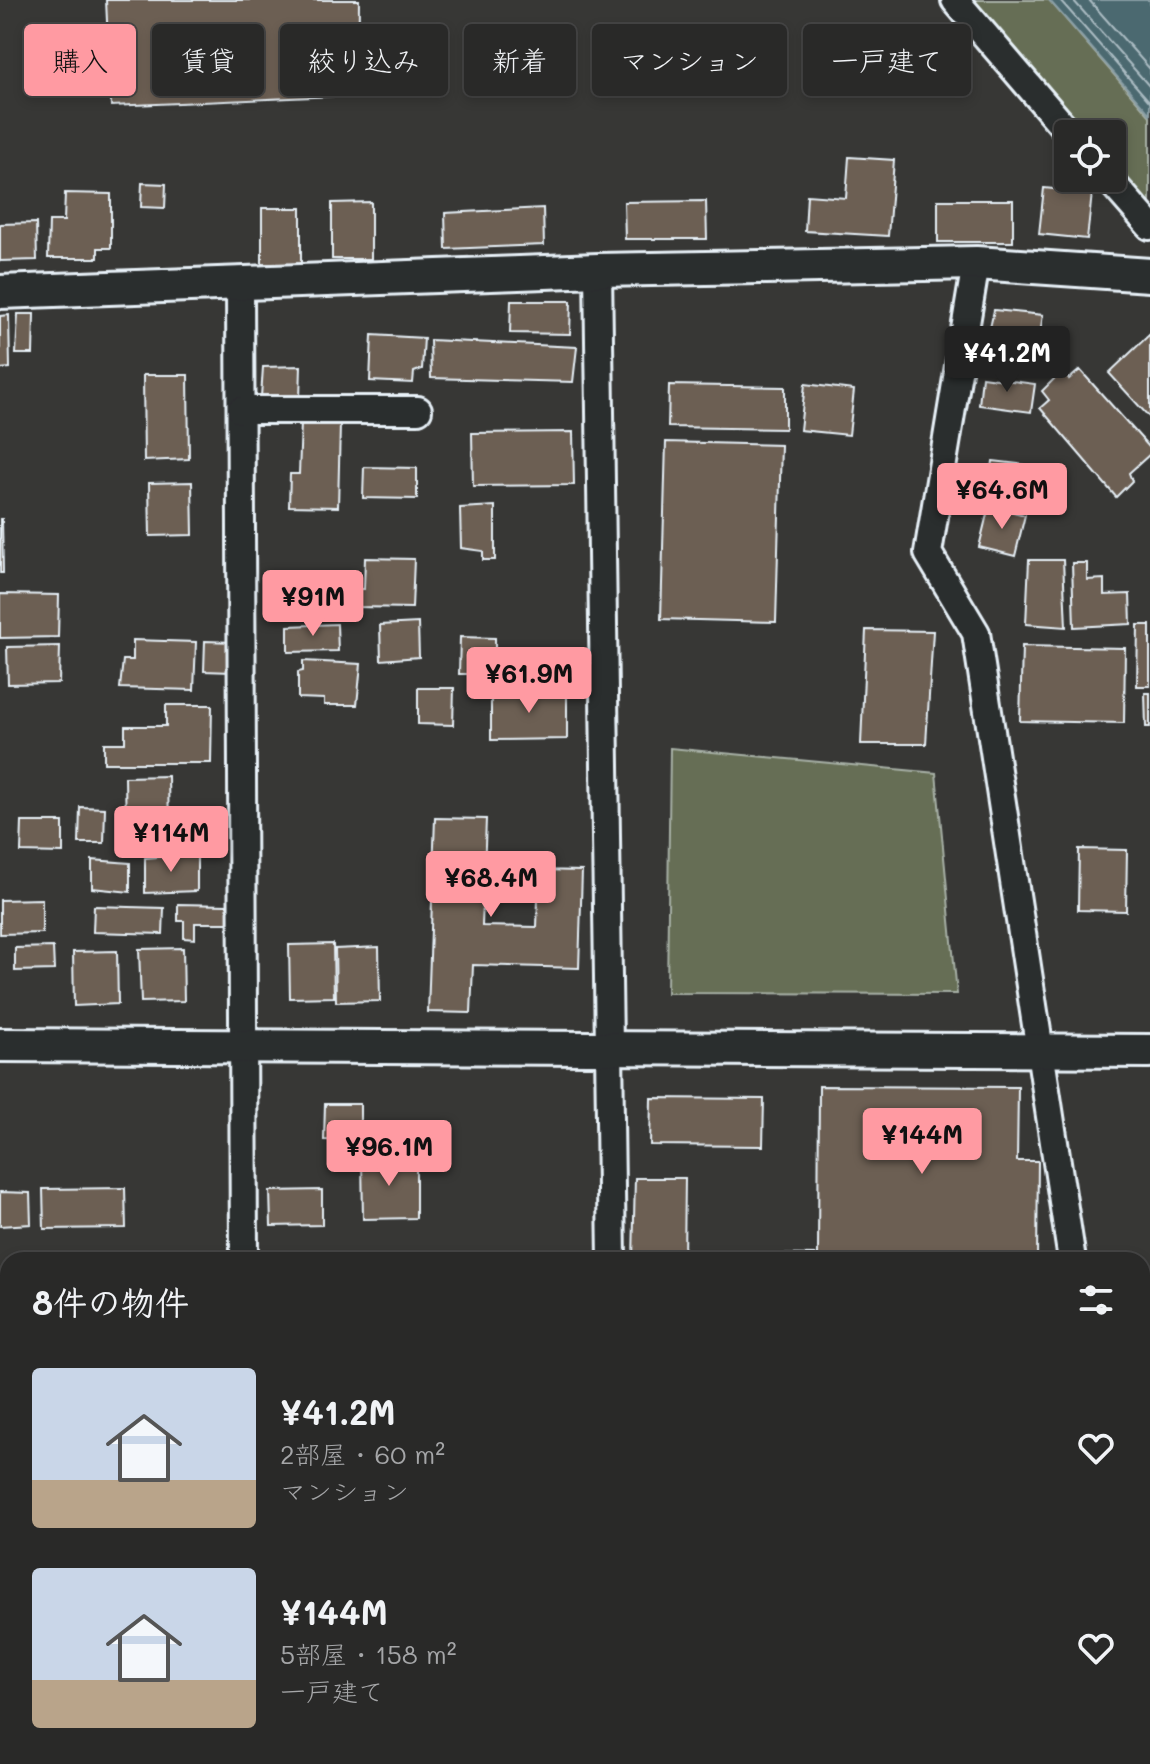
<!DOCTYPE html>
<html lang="ja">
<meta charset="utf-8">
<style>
:root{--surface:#292928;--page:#313130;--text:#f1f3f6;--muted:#a5a6a8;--line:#454545;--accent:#ff9aa2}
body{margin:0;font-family:Mali,"Klee One",sans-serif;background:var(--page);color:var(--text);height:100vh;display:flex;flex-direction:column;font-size:30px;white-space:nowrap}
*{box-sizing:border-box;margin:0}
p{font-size:26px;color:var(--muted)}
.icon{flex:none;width:44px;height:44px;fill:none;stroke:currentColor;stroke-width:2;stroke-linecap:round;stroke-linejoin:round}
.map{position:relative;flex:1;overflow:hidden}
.sheet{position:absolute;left:0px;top:1252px;width:1150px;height:512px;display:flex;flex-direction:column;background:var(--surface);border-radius:24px 24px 0 0;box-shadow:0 4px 12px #0003,0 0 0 2px var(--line)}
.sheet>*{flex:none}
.hud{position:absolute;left:24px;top:24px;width:1102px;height:72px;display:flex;gap:16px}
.buttons{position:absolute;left:1054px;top:120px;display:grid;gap:16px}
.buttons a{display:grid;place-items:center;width:72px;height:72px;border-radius:8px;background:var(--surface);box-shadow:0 4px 12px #0003,0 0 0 2px var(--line);font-size:40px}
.price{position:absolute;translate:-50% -68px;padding:0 18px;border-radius:8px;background:var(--accent);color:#111;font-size:26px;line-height:52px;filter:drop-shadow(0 2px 4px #0008)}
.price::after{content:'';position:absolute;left:50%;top:48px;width:24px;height:18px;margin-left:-12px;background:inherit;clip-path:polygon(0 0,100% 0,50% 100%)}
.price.selected{background:#222;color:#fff}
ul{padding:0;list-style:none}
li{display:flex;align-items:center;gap:24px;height:200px;padding:0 32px}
li span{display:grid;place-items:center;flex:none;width:224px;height:160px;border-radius:8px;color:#555}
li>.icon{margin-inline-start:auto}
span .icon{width:96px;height:96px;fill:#fffc;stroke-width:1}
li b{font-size:34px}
h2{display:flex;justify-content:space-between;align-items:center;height:96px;padding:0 32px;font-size:34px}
.tag{padding:0 28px;border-radius:8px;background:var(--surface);box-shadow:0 4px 12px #0003,0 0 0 2px var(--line);font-size:28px;line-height:72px}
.tag.selected{background:var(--accent);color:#111}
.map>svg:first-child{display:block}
</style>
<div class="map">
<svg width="1150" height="1764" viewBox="0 0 1150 1764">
<rect width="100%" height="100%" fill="#373735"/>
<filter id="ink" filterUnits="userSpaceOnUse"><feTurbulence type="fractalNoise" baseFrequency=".0125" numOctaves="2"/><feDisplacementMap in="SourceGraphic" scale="16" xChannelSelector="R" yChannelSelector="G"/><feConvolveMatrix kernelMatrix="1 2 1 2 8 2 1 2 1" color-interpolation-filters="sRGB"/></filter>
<g filter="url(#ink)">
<g fill="#666e54" stroke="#a7b0a6" stroke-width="2">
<path d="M965 0H1049L1150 116V211L1112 167V134H1083Z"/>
<path d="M670 748 936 773 957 994 667 993Z"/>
</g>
<path fill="#4c6970" stroke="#8a9fa6" stroke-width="2" d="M1049 0H1150V114Z"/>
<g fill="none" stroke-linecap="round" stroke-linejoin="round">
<g stroke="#aabbc2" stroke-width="2">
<path d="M1060 0 1150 102"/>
<path d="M1073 0 1150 87"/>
<path d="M1089 0 1150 69"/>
</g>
</g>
<g fill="#6c5f53" stroke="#e8f1f8" stroke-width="2">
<path d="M106 0H359L358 95 111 106Z"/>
<path d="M849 157 894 160 888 236 805 231 807 195 846 198Z"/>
<path d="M142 183 166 184 165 208 141 207Z"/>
<path d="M1044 188 1092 193 1087 239 1039 234Z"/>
<path d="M65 193 111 194V248H98V258H48L49 221H64Z"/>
<rect x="938" y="200" width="75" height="42"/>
<path d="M706 201 707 239H625L624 202Z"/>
<path d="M371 202V259H332V203Z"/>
<path d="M262 208H301V265L262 264Z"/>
<path d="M543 208 544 245 446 249 445 213Z"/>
<path d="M36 223 37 260 0 261V224Z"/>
<path d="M511 301H571L570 334 510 333Z"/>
<path d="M994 310 1043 315 1033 376 981 368Z"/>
<path d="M18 314H34L33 354H16Z"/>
<path d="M9 315 10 368 0 369V316Z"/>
<path d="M1150 334V418L1109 373Z"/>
<path d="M372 335 424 338 422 369 414 372 413 383 370 381Z"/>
<path d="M430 340 577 347 573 382 431 378Z"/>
<path d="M301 366 300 399 261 397 263 367Z"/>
<path d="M1063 370 1069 379 1080 370 1150 448V454L1129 473 1132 481 1116 497 1040 408 1049 400 1042 391Z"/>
<path d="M143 375H188L189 459 144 461Z"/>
<path d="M982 377 1035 384 1031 412 979 405Z"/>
<path d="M805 384 854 390 849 435 800 430Z"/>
<path d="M669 385 785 387V429L668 427Z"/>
<path d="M301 423 340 424 338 507 289 506 290 474H299Z"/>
<path d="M573 432 574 485 473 486 472 433Z"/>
<path d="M666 442 781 445 776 622 661 619Z"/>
<path d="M993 461 1027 465 1021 502 988 498Z"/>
<path d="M364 467 417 468V499L363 498Z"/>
<path d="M192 482 193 535 150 536 149 483Z"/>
<path d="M495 506V560H483V551L461 548 460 508Z"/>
<path d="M989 506 1025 515 1015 556 979 547Z"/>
<path d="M0 519H2L3 573H0Z"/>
<path d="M365 558 414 559 412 608 357 607 358 589H364Z"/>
<path d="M1029 560H1063L1066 627 1026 624Z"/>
<path d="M1072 563H1087V580L1104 579V595L1130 594 1131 624 1074 627Z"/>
<path d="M0 594 59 595 58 637 0 638Z"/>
<path d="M418 623 419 657 381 660 380 625Z"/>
<path d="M337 624 338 651 288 652V626Z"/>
<path d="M1138 625H1150V686H1137Z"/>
<path d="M866 630 933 631 926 744H861Z"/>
<path d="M460 637 495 638V674H459Z"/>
<path d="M133 640 196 642 194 690 120 688 123 660H133Z"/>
<path d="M205 641 233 642 232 672 204 671Z"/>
<path d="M60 646 59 683 8 684 7 647Z"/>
<path d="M1022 646 1125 648 1124 723 1020 721Z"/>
<path d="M303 661 361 664 357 705H324V699L298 698V672L303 671Z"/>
<path d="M418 688H454L453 725 418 724Z"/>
<path d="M567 690V739L491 740V691Z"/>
<path d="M1145 693H1150V727H1146Z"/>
<path d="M166 705H212L211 763H104V743H125V726H166Z"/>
<path d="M168 776 169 830 126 831 125 777Z"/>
<path d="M80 807 105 808 104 843H79Z"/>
<path d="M435 818 486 819 482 926 537 927 539 870 582 871 579 968 473 965 471 1013 428 1012Z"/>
<path d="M22 822H63V853L21 852Z"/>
<path d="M1079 849 1127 850 1126 911 1078 910Z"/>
<path d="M197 854V891L145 893V858Z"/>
<path d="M92 860 130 863V892L92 888Z"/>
<path d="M42 899V933L0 934V900Z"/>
<path d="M178 904 228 905V923H195V939L184 938V921H178Z"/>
<path d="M94 906 164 908 163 934 93 932Z"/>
<path d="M333 944 334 997 290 998 289 945Z"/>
<path d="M53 947 54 970 15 971V948Z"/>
<path d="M379 947 380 1001 336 1002 335 949Z"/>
<path d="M183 948 184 1001 141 1002 139 949Z"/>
<path d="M117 951 118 1004 74 1006 73 952Z"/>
<path d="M819 1086 1018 1087 1017 1161H1038L1037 1260H720V1254L818 1255Z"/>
<path d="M651 1098 764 1099 763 1146 650 1145Z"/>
<path d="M325 1104H360V1141L324 1140Z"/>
<path d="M416 1157V1218L363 1219 362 1158Z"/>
<path d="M635 1178H685L684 1260H633Z"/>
<path d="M125 1188 126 1228 44 1229 43 1189Z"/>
<path d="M322 1190V1225L271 1226 270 1191Z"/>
<path d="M0 1192 30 1193 31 1224 0 1226Z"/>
<rect x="0" y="1495" width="8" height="38"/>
<path d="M2 1669H8V1697H4Z"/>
<path d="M0 1733H8V1756H12L13 1764H0Z"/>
<path d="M30 1756H63V1764H29Z"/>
<rect x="196" y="1756" width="35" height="8"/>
<path d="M329 1756H372L373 1764H330Z"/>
<rect x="540" y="1756" width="52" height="8"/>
<rect x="637" y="1756" width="181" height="8"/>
<path d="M901 1756H942L941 1764 900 1763Z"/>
<path d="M986 1756H1031V1764H1010V1758Z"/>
<rect x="1041" y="1756" width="52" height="8"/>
</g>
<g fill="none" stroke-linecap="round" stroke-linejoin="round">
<defs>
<g id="minor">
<path d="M955 0 1070 134"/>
<path d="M1108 178 1150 226"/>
<path d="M976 263 928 553 976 633 1072 1260"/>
<path d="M598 270 612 1260"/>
<path d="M240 283 244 1260"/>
<path d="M241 410H418"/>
<path d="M1142 1599 1150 1604"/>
<path d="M245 1756V1764"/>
<path d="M614 1756V1764"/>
</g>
<g id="tertiary">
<path d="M0 292 598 270 976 263 1150 275"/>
<path d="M0 1045 1150 1051"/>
<path d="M1149 1764 1150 1756"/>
</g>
</defs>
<use href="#minor" stroke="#e8f1f8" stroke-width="32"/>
<use href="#tertiary" stroke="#e8f1f8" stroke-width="38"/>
<use href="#minor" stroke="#2a2d2e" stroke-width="26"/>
<use href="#tertiary" stroke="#2a2d2e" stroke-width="32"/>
</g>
</g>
</svg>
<div class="buttons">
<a><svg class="icon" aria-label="locate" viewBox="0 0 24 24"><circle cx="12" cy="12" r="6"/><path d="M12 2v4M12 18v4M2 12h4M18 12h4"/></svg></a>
</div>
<b class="price selected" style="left:1007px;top:394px">¥41.2M</b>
<b class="price" style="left:1002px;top:531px">¥64.6M</b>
<b class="price" style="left:313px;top:638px">¥91M</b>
<b class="price" style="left:529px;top:715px">¥61.9M</b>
<b class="price" style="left:171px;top:874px">¥114M</b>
<b class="price" style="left:491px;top:919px">¥68.4M</b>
<b class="price" style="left:922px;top:1176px">¥144M</b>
<b class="price" style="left:389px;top:1188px">¥96.1M</b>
<div class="hud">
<a class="tag selected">購入</a>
<a class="tag">賃貸</a>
<a class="tag">絞り込み</a>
<a class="tag">新着</a>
<a class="tag">マンション</a>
<a class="tag">一戸建て</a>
</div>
<section class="sheet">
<h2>8件の物件<svg class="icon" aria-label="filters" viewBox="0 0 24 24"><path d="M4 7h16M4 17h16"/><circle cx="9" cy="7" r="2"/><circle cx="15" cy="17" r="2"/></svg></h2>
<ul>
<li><span style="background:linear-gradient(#c9d6e8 70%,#b9a48a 0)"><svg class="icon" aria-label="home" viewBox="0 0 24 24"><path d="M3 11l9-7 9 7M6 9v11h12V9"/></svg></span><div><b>¥41.2M</b><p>2部屋 · 60 m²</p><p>マンション</p></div><svg class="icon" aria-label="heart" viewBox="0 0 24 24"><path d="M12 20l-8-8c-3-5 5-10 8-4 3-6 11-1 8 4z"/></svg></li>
<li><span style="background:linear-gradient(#c9d6e8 70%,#b9a48a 0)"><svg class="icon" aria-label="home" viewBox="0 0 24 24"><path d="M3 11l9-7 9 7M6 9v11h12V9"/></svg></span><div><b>¥144M</b><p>5部屋 · 158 m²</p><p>一戸建て</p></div><svg class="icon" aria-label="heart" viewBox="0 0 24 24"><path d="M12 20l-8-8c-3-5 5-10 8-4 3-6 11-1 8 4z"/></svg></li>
</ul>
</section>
</div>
